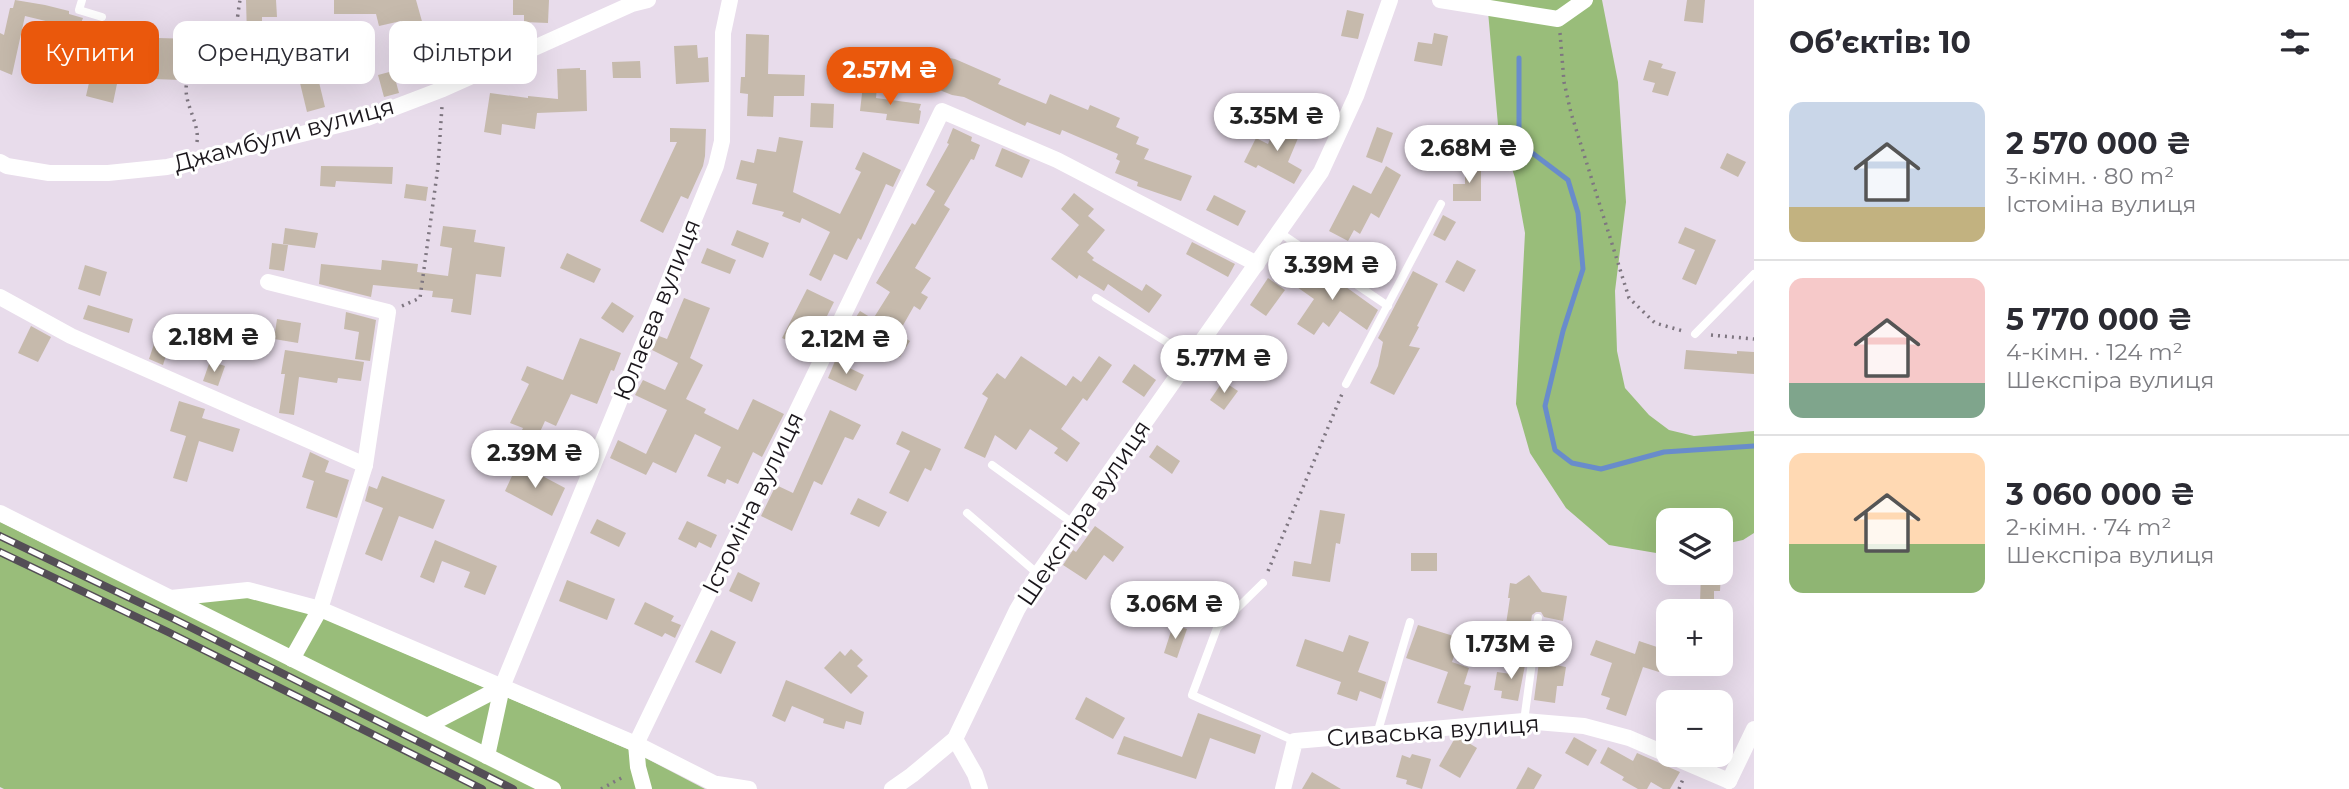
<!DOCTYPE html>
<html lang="uk">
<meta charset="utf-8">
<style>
:root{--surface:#fff;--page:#f2f2f3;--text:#2b2b33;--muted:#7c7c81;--line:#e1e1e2;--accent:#ea580c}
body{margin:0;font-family:Montserrat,sans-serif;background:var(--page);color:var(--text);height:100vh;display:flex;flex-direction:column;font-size:26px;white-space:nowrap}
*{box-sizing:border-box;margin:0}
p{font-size:23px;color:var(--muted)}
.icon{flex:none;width:38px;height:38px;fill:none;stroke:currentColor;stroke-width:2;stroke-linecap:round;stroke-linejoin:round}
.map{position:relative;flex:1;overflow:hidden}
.drawer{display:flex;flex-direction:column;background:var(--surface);width:595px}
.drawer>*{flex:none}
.hud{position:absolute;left:21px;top:21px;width:665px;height:63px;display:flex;gap:14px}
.fabs{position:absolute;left:1656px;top:508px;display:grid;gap:14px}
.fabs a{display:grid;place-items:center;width:77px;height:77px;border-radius:14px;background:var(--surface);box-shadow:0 7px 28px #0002;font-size:35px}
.price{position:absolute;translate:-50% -60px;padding:0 16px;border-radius:24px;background:#fff;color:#222;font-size:23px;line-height:46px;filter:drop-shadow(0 2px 4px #0008)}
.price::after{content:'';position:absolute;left:50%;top:42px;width:21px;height:16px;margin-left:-10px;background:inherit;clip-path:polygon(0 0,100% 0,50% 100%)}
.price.current{background:var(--accent);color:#fff}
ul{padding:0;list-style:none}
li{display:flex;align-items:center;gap:21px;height:175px;padding:0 35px}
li+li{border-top:2px solid var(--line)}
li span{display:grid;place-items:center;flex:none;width:196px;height:140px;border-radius:14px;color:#555}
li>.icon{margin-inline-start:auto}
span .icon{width:84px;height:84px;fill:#fffc;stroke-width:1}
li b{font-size:30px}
h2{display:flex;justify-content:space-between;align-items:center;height:84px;padding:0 35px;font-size:30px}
.tag{padding:0 24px;border-radius:14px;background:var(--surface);box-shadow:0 7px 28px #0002;font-size:24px;line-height:63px}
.tag.current{background:var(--accent);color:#fff}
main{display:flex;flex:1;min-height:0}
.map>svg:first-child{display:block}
</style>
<main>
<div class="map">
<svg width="1754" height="789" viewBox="0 0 1754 789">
<rect width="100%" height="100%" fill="#e8dceb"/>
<g fill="#99bd7a">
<path d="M1487 0H1602L1618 82 1626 202 1615 291 1617 351 1625 388 1649 415 1669 430 1694 436 1754 431V533L1743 540 1720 545V520H1668V555L1609 545 1566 508 1530 453 1516 404 1525 233 1515 178 1498 125Z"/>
<path d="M0 522 168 604 248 597 311 613 632 751 705 789H4L0 787Z"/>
</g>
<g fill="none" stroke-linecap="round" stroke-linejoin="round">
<path stroke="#698ccb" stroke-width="5" d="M1519 58V131L1531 152 1568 180 1578 213 1583 269 1563 331 1545 406 1555 450 1572 463 1601 469 1664 452 1754 446"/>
</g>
<g fill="#c6baac">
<path d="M15 0 45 5 69 11V14L83 18 61 74 38 65 54 23 25 16 12 75 0 70V33L4 35 10 8H13Z"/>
<path d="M246 0H276L277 17H262V36H247Z"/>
<path d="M334 0H416L432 57 412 62 401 21 379 26 376 14H334Z"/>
<path d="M513 0H549L548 23 524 22V15H513Z"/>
<path d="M1687 0H1705L1703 23 1684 21Z"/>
<path d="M1347 10 1364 14 1358 39 1341 36Z"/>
<path d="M1434 33 1448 36 1442 66 1414 61 1418 42 1432 44Z"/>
<path d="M746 34 769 35 768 74 805 75 804 96H774L773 117 747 116 748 94 740 93 741 77H745Z"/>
<path d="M158 38 193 39 192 61 182 60 181 80 153 79 154 51 157 52Z"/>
<path d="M99 39 132 46 128 62 122 60 113 103 86 96Z"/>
<path d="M697 45 698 58 708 57 709 82 676 84 674 46Z"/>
<path d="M937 56 955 59 1001 79 998 84 1046 104 1050 94 1088 110 1090 105 1120 118 1116 127 1139 137 1136 144 1149 149 1144 159 1192 176 1181 201 1137 186 1138 182 1115 173 1120 161 1116 159 1118 154 1062 130 1060 135 1027 122 1025 126 964 97 952 95 932 87Z"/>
<path d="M1649 60 1663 64 1661 68 1676 72 1668 96 1652 92 1655 83 1643 80Z"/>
<path d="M640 61 641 78H613L612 62Z"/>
<path d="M580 68V70H586L587 111 537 113 535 129 502 124 501 135 484 132 490 93 528 98V96L558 99 557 69Z"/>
<path d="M393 71 399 93 384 97 378 75Z"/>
<path d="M318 78 325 107 307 112 300 83Z"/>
<path d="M863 85 877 87 876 98 921 104 919 110 921 111 919 124 886 120 887 114 860 111Z"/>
<path d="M811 103 834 104 833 128 810 127Z"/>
<path d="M1278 121 1301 131 1288 162 1302 170 1294 184 1258 165 1256 168 1244 162 1256 138 1268 144Z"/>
<path d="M1377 127 1393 133 1382 163 1366 157Z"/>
<path d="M670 128 706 129 705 156 703 166 688 199 681 196 663 233 640 221 677 142H670Z"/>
<path d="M953 128 972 137 971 141 980 145 974 160 971 159 944 205 950 209 915 268 931 278 921 293 928 297 920 310 914 306 898 334 910 341 900 357 872 341 875 337 852 323 860 311 873 319 890 292 876 283 912 223 915 225 935 191 926 185 949 144 947 143Z"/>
<path d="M779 137 803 141 793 192 840 214 861 172 855 169 863 152 901 170 893 187 886 184 861 240 858 238 847 260 834 254 821 281 809 275 830 232 802 218 800 223 782 216 784 212 752 204 757 184 736 179 741 160 754 163 757 149 776 152Z"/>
<path d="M1002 148 1030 160 1022 178 995 166Z"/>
<path d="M1727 153 1746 162 1738 177 1720 168Z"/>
<path d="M1465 164H1481V201H1453V184H1465Z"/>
<path d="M321 166 393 167 392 184 336 181 335 187 320 186Z"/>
<path d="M1386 166 1401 175 1379 218 1371 213 1360 234 1354 230 1348 241 1329 231 1353 185 1371 194Z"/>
<path d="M406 184 428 187 426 201 404 198Z"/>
<path d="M1074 193 1094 209 1088 216 1105 230 1087 252 1094 258 1092 260 1142 291 1146 284 1162 295 1149 313 1108 284 1104 291 1079 275 1077 279 1051 259 1079 225 1061 209Z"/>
<path d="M1214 195 1246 211 1238 226 1206 210Z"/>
<path d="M1443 215 1456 222 1445 241 1433 235Z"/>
<path d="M443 226 476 230 474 242 505 247 501 277 476 274 471 315 451 312 453 299 432 297 433 291 373 285 371 297 319 284 321 264 381 270 382 260 418 264 417 272 448 276 452 248 440 246Z"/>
<path d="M1685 227 1716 240 1696 285 1682 279 1695 250 1678 243Z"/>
<path d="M285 228 318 233 315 248 283 244Z"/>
<path d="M737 230 769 243 763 258 731 245Z"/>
<path d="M1192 242 1235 264 1228 277 1186 254Z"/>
<path d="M272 243 288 245 284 271 269 269Z"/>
<path d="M707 248 736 260 730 274 701 263Z"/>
<path d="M567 253 601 269 594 283 560 268Z"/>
<path d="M1457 260 1476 270 1464 292 1445 282Z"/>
<path d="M1314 264 1378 310 1367 330 1340 311 1329 327 1323 322 1314 335 1297 324 1314 299 1297 287Z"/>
<path d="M85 265 107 272 100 296 78 289Z"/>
<path d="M1413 271 1438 284 1417 326 1419 327 1409 346 1420 348 1394 395 1370 383 1378 366 1383 342 1378 338Z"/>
<path d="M1268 278 1285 290 1266 316 1250 305Z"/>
<path d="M807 289 834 302 813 344 798 337 795 344 782 338Z"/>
<path d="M684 298 710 308 690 358 703 365 686 399 706 409 704 413 738 430 753 399 784 414 762 457 753 452 738 484 727 479 725 484 707 476 721 447 695 434 676 473 653 462 646 475 610 458 618 440 646 454 667 410 635 395 643 380 665 390 678 363 652 350 659 336 667 339Z"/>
<path d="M612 302 634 316 623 333 601 318Z"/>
<path d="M88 305 133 319 129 333 83 319Z"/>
<path d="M346 312 376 320 370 361 355 359 359 332 344 329Z"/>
<path d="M277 319 301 323 298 343 274 339Z"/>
<path d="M31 326 51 337 38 362 18 353Z"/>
<path d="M580 338 621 353 614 371 611 370 597 404 571 394 556 426 545 421 535 443 519 436 523 428 510 423 529 384 521 380 527 366 563 380Z"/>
<path d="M155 341 169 346 163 365 149 359Z"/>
<path d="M1230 342 1249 355 1232 379 1214 366Z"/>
<path d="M285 350 364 362 361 381 338 378 337 383 299 377 294 415 279 413 285 374H281Z"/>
<path d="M1686 350 1737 354V351L1754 352V374L1684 369Z"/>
<path d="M1021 356 1066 386 1073 376 1081 382 1099 356 1112 365 1087 401 1083 398 1061 429 1080 443 1067 462 1054 453 1058 448 1030 429 1016 450 995 435 985 458 964 448 988 398 982 394 997 373 1005 379Z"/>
<path d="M210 361 225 366 218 386 203 381Z"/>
<path d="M835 361 864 375 856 391 828 378Z"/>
<path d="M1134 364 1156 380 1144 397 1122 382Z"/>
<path d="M1223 381 1238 391 1224 410 1210 400Z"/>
<path d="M179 401 205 409 202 418 240 429 233 452 199 441 187 482 173 478 186 436 170 431Z"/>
<path d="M830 410 861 425 853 440 845 437 822 485 814 481 792 531 761 516 776 485 793 493Z"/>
<path d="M902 431 941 449 931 471 925 468 908 502 889 493 910 451 896 444Z"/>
<path d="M1157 445 1180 461 1172 474 1149 457Z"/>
<path d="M310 452 329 461 325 472 349 480 337 518 306 508 314 481 302 477Z"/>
<path d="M518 463 565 488 552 516 505 491Z"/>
<path d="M382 476 445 500 433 529 399 516 382 561 365 554 383 508 365 501 369 486 377 489Z"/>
<path d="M858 498 887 512 879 527 850 514Z"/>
<path d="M1320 510 1345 514 1340 544 1336 543 1330 582 1292 576 1294 561 1311 564Z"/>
<path d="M597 519 626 533 619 547 590 533Z"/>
<path d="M687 521 717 535 711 548 699 542 696 548 678 539Z"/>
<path d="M1095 526 1124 547 1113 562 1104 555 1086 580 1063 565 1073 550 1076 552Z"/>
<path d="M435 540 497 566 485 595 464 587 470 572 442 561 434 583 420 577Z"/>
<rect x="1411" y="553" width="26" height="18"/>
<path d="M738 572 760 583 752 602 729 591Z"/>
<path d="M1701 572H1721L1720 591H1714V604L1700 603Z"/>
<path d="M1529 575 1542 592 1567 596 1563 621 1544 617 1541 612H1536L1532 615 1528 641 1504 637 1510 598H1508L1510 583 1516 584Z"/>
<path d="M567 580 615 599 607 620 559 601Z"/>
<path d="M1143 596 1170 605 1165 621 1138 612Z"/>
<path d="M645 602 674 616 671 621 681 625 675 638 665 633 662 637 634 624Z"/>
<path d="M1173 625 1187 629 1177 658 1164 653Z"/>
<path d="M1418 625 1460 638 1452 662 1469 668 1464 684 1471 686 1463 711 1437 703 1448 672 1406 658Z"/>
<path d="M711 630 736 642 721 674 695 662Z"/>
<path d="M1349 635 1369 642 1358 672 1386 682 1381 699 1360 691 1357 701 1337 694 1341 682 1296 666 1305 639 1343 652Z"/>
<path d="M1596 640 1635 654 1639 641 1666 650 1659 672 1643 667 1626 716 1606 709 1610 698 1601 695 1612 663 1590 655Z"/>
<path d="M851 649 863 660 857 666 868 676 851 694 824 668 840 651 845 656Z"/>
<path d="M1513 659 1526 660 1518 701 1501 698 1502 691 1494 690 1497 672 1511 674Z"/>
<path d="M1539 662 1566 667 1563 686H1557L1555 703 1534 700Z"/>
<path d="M786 680 864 712 861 725 846 721 844 729 823 723 824 719 792 706 785 722 772 716Z"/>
<path d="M1086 697 1125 718 1113 739 1075 719Z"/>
<path d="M1198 713 1261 735 1255 754 1210 738 1196 779 1117 754 1124 736 1182 757Z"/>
<path d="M1459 737 1477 748 1460 778 1439 766 1455 738Z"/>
<path d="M1574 737 1597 750 1588 766 1565 753Z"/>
<path d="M1608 747 1633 761 1637 753 1680 772 1670 789H1663L1651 782 1647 789H1638L1622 780 1624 777 1600 763Z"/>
<path d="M1412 754 1431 759 1422 789 1406 784 1407 780 1396 777 1402 755 1410 758Z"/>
<path d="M1528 767 1542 775 1534 789H1516Z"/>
<path d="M1312 772 1341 789H1302Z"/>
</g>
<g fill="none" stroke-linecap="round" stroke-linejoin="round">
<g stroke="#7e7680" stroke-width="3.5" stroke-dasharray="2 5" stroke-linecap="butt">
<path d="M1560 33 1564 82 1571 113 1629 298 1655 323 1683 331"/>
<path d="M197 142C200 120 180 101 188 78 196 55 221 51 233 32 238 23 238 10 240 0"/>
<path d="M402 306 420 298 438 167 442 106"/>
<path d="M1711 335 1754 339"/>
<path d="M1268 571 1342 394"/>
<path d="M601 789 623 777"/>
<path d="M1679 789 1683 779"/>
</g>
<g stroke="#fff" stroke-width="8">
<path d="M82 0 79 10 102 17"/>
<path d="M1279 232 1388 306"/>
<path d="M1096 298 1191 357"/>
<path d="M1695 334 1754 274"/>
<path d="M1346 384 1441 204"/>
<path d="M992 465 1074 524"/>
<path d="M967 513 1038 574"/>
<path d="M1263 583 1217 628 1192 695 1295 741"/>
<path d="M1524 721 1538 618"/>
<path d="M1377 734 1410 622"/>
</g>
<g stroke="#fff" stroke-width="16">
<path d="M1440 0 1558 19 1585 0"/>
<path d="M0 162 7 166 49 173H108L167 167 367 118 443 89 632 4 648 0"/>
<path d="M268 282 388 312 365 465 320 609 292 659"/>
<path d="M0 297 71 336 365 465"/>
<path d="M0 513 553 789"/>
<path d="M171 598 248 590 320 609 636 744 725 789"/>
<path d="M427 726 502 687"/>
<path d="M955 739 975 774 980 789"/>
<path d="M487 756 502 687 716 166 722 141 723 33 730 0"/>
<path d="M1729 781 1754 729"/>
<path d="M717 784 749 789"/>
<path d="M644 789 638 767 636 744 942 111 1057 160 1257 264"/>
<path d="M892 789 912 775 955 739 1017 610 1038 574 1321 172 1356 96 1390 0"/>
<path d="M1283 789 1295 741 1524 721 1584 726 1629 738 1729 781"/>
</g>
<defs>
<g id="rail">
<path d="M0 536 174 619 513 789"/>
<path d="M0 552 168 632 482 789"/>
</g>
</defs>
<use href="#rail" stroke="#544e56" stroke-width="8"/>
<use href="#rail" stroke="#fff" stroke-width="5" stroke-dasharray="16" stroke-linecap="butt"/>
</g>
<g text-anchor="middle" stroke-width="6" stroke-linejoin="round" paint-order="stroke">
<g font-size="24" fill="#1a161b" stroke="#fff">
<text transform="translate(284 135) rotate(-15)" y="8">Джамбули вулиця</text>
<text transform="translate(657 310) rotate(-68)" y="8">Юлаєва вулиця</text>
<text transform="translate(753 503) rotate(-64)" y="8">Істоміна вулиця</text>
<text transform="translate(1084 513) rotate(-56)" y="8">Шекспіра вулиця</text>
<text transform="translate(1433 731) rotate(-4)" y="8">Сиваська вулиця</text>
</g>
</g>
</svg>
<div class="fabs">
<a><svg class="icon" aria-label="layers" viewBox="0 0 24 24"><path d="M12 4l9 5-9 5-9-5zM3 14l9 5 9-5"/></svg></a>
<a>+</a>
<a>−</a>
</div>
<b class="price current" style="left:890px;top:107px">2.57M ₴</b>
<b class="price" style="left:1277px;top:153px">3.35M ₴</b>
<b class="price" style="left:1469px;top:185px">2.68M ₴</b>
<b class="price" style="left:1332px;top:302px">3.39M ₴</b>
<b class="price" style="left:214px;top:374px">2.18M ₴</b>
<b class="price" style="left:846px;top:376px">2.12M ₴</b>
<b class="price" style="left:1224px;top:395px">5.77M ₴</b>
<b class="price" style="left:535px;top:490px">2.39M ₴</b>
<b class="price" style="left:1175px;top:641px">3.06M ₴</b>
<b class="price" style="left:1511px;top:681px">1.73M ₴</b>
<div class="hud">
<a class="tag current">Купити</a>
<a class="tag">Орендувати</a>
<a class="tag">Фільтри</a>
</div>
</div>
<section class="drawer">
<h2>Об’єктів: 10<svg class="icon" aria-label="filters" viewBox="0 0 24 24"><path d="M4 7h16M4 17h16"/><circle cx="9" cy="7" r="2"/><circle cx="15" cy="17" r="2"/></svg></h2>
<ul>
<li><span style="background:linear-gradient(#c9d6e8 75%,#c2b280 0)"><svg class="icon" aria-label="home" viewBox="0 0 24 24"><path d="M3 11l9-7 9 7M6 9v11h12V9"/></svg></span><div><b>2 570 000 ₴</b><p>3-кімн. · 80 m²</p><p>Істоміна вулиця</p></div></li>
<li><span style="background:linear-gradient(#f6c9c9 75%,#7fa58c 0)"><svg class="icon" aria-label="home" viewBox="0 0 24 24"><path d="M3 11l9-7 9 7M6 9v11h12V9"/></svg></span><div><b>5 770 000 ₴</b><p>4-кімн. · 124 m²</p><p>Шекспіра вулиця</p></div></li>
<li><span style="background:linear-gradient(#ffd9b3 65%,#8fb573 0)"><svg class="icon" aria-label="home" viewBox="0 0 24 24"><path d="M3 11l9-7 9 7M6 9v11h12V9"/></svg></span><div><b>3 060 000 ₴</b><p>2-кімн. · 74 m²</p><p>Шекспіра вулиця</p></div></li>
</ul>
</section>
</main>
